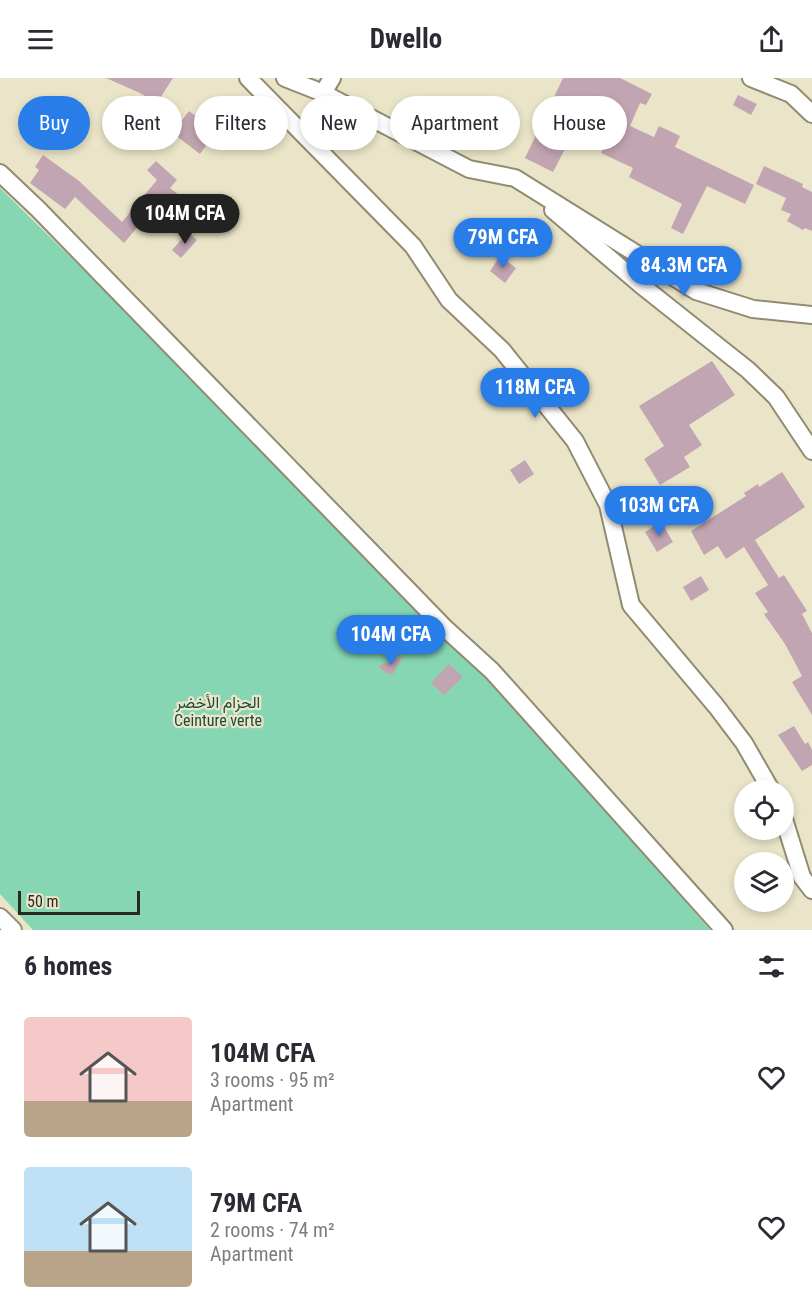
<!DOCTYPE html>
<meta charset="utf-8">
<style>
:root{--surface:#fff;--page:#f2f2f3;--text:#2b2b33;--muted:#7c7c81;--accent:#287de8}
body{margin:0;font-family:"Roboto Condensed",Vazirmatn,sans-serif;background:var(--page);color:var(--text);height:100vh;display:flex;flex-direction:column;font-size:22px;white-space:nowrap}
*{box-sizing:border-box;margin:0}
p{font-size:20px;color:var(--muted)}
.icon{flex:none;width:33px;height:33px;fill:none;stroke:currentColor;stroke-width:2;stroke-linecap:round;stroke-linejoin:round}
.map{position:relative;height:852px;overflow:hidden}
.panel{display:flex;flex-direction:column;background:var(--surface);flex:1}
.panel>*{flex:none}
.top-card{position:absolute;left:18px;top:18px;width:777px;height:54px;display:flex;gap:12px}
.buttons{position:absolute;left:734px;top:702px;display:grid;gap:12px}
.buttons a{display:grid;place-items:center;width:60px;height:60px;border-radius:50%;background:var(--surface);box-shadow:0 3px 9px #0003;font-size:30px}
.scale{position:absolute;left:18px;bottom:15px;width:122px;box-sizing:border-box;padding-left:6px;border:3px solid #2b291e;border-top:0;font-size:16px;line-height:21px;white-space:nowrap;color:#2b291e;-webkit-text-stroke:4px #eae5c8;paint-order:stroke}
.price{position:absolute;translate:-50% -51px;padding:0 14px;border-radius:21px;background:var(--accent);color:#fff;font-size:20px;line-height:39px;filter:drop-shadow(0 2px 3px #0008)}
.price::after{content:'';position:absolute;left:50%;top:36px;width:18px;height:14px;margin-left:-9px;background:inherit;clip-path:polygon(0 0,100% 0,50% 100%)}
.price.selected{background:#222;color:#fff}
ul{padding:0;list-style:none}
li{display:flex;align-items:center;gap:18px;height:150px;padding:0 24px}
li span{display:grid;place-items:center;flex:none;width:168px;height:120px;border-radius:6px;color:#555}
li>.icon{margin-inline-start:auto}
span .icon{width:72px;height:72px;fill:#fffc;stroke-width:1}
li b{font-size:26px}
h2{display:flex;justify-content:space-between;align-items:center;height:72px;padding:0 24px;font-size:26px}
.tag{padding:0 21px;border-radius:27px;background:var(--surface);box-shadow:0 3px 9px #0003;font-size:21px;line-height:54px}
.tag.selected{background:var(--accent);color:#fff}
header{display:flex;justify-content:space-between;align-items:center;height:78px;padding:0 24px;background:var(--surface);font-size:27px;font-weight:700}
.map>svg:first-child{display:block}
</style>
<header><svg class="icon" aria-label="menu" viewBox="0 0 24 24"><path d="M4 6h16M4 12h16M4 18h16"/></svg>Dwello<svg class="icon" aria-label="share" viewBox="0 0 24 24"><path d="M12 15V3M7 8l5-5 5 5M5 13v7h14v-7"/></svg></header>
<div class="map">
<svg width="812" height="852" viewBox="0 0 812 852">
<rect width="100%" height="100%" fill="#eae5c8"/>
<path fill="#86d5b3" d="M0 110 216 322 500 612 710 852H33L0 816Z"/>
<g fill="#c2a5b2">
<path d="M106 0H173L157 25 140 15Z"/>
<path d="M563 0H620L652 16 646 27 640 25 630 48 654 59 659 48 680 58 675 69 754 107 745 126 707 108 683 156 671 150 682 126 629 99 633 90 601 75 608 59 578 46 553 94 525 80Z"/>
<path d="M738 17 757 26 751 37 733 27Z"/>
<path d="M156 25 182 42 189 33 216 54 200 76 149 37Z"/>
<path d="M43 77 79 103 122 144 157 102 147 92 156 83 177 102 170 110 183 120 175 131 161 121 124 165 75 119 65 131 30 105 39 92 35 89Z"/>
<path d="M764 88 803 106 802 109 812 114V153L805 150 803 152 787 143 791 136 781 132 786 120 756 106Z"/>
<path d="M188 154 197 162 181 180 172 172Z"/>
<path d="M500 178 516 190 505 205 490 193Z"/>
<path d="M712 283 735 317 689 347 702 367 684 379 690 389 660 407 644 381 664 368 639 328Z"/>
<path d="M525 382 534 396 519 406 510 392Z"/>
<path d="M782 394 805 429 755 462 779 500 784 497 807 533 802 536 812 555V637L792 604 802 598 785 566 764 536 768 534 755 515 768 507 744 469 726 481 718 468 704 477 691 453 746 418 744 415 758 406 759 409Z"/>
<path d="M661 444 673 464 657 474 645 454Z"/>
<path d="M701 498 709 512 691 523 683 509Z"/>
<path d="M403 578 392 597 386 595 378 588Z"/>
<path d="M449 586 463 599 444 617 431 605Z"/>
<path d="M794 648 805 666 808 664 812 672V687L802 693 778 657Z"/>
</g>
<g fill="none" stroke-linecap="round" stroke-linejoin="round">
<defs>
<g id="minor">
<path d="M248 0 413 168 449 222 502 272 575 363 608 427 631 527 716 628 744 665 771 712"/>
<path d="M285 0 323 15 469 91 515 100 696 213 753 231 812 237"/>
<path d="M751 0 791 16 812 36"/>
<path d="M323 15 332 0"/>
<path d="M0 95 38 131 446 551 492 593 724 852"/>
<path d="M553 132 641 207 748 292 776 319 812 373"/>
<path d="M783 738 802 799 812 812"/>
<path d="M0 839 13 852"/>
</g>
</defs>
<use href="#minor" stroke="#908b71" stroke-width="20"/>
<use href="#minor" stroke="#fff" stroke-width="16"/>
</g>
<g text-anchor="middle" stroke-width="4.5" stroke-linejoin="round" paint-order="stroke">
<g font-size="16" fill="#1c4c39" stroke="#eae5c8">
<text x="218" y="630">الحزام الأخضر<tspan x="218" dy="18">Ceinture verte</tspan></text>
</g>
</g>
</svg>
<div class="buttons">
<a><svg class="icon" aria-label="locate" viewBox="0 0 24 24"><circle cx="12" cy="12" r="6"/><path d="M12 2v4M12 18v4M2 12h4M18 12h4"/></svg></a>
<a><svg class="icon" aria-label="layers" viewBox="0 0 24 24"><path d="M12 4l9 5-9 5-9-5zM3 14l9 5 9-5"/></svg></a>
</div>
<div class="scale">50 m</div>
<b class="price selected" style="left:185px;top:167px">104M CFA</b>
<b class="price" style="left:503px;top:191px">79M CFA</b>
<b class="price" style="left:684px;top:219px">84.3M CFA</b>
<b class="price" style="left:535px;top:341px">118M CFA</b>
<b class="price" style="left:659px;top:459px">103M CFA</b>
<b class="price" style="left:391px;top:588px">104M CFA</b>
<div class="top-card">
<a class="tag selected">Buy</a>
<a class="tag">Rent</a>
<a class="tag">Filters</a>
<a class="tag">New</a>
<a class="tag">Apartment</a>
<a class="tag">House</a>
</div>
</div>
<section class="panel">
<h2>6 homes<svg class="icon" aria-label="filters" viewBox="0 0 24 24"><path d="M4 7h16M4 17h16"/><circle cx="9" cy="7" r="2"/><circle cx="15" cy="17" r="2"/></svg></h2>
<ul>
<li><span style="background:linear-gradient(#f6c9c9 70%,#b9a48a 0)"><svg class="icon" aria-label="home" viewBox="0 0 24 24"><path d="M3 11l9-7 9 7M6 9v11h12V9"/></svg></span><div><b>104M CFA</b><p>3 rooms · 95 m²</p><p>Apartment</p></div><svg class="icon" aria-label="heart" viewBox="0 0 24 24"><path d="M12 20l-8-8c-3-5 5-10 8-4 3-6 11-1 8 4z"/></svg></li>
<li><span style="background:linear-gradient(#bfe0f5 70%,#b9a48a 0)"><svg class="icon" aria-label="home" viewBox="0 0 24 24"><path d="M3 11l9-7 9 7M6 9v11h12V9"/></svg></span><div><b>79M CFA</b><p>2 rooms · 74 m²</p><p>Apartment</p></div><svg class="icon" aria-label="heart" viewBox="0 0 24 24"><path d="M12 20l-8-8c-3-5 5-10 8-4 3-6 11-1 8 4z"/></svg></li>
</ul>
</section>
